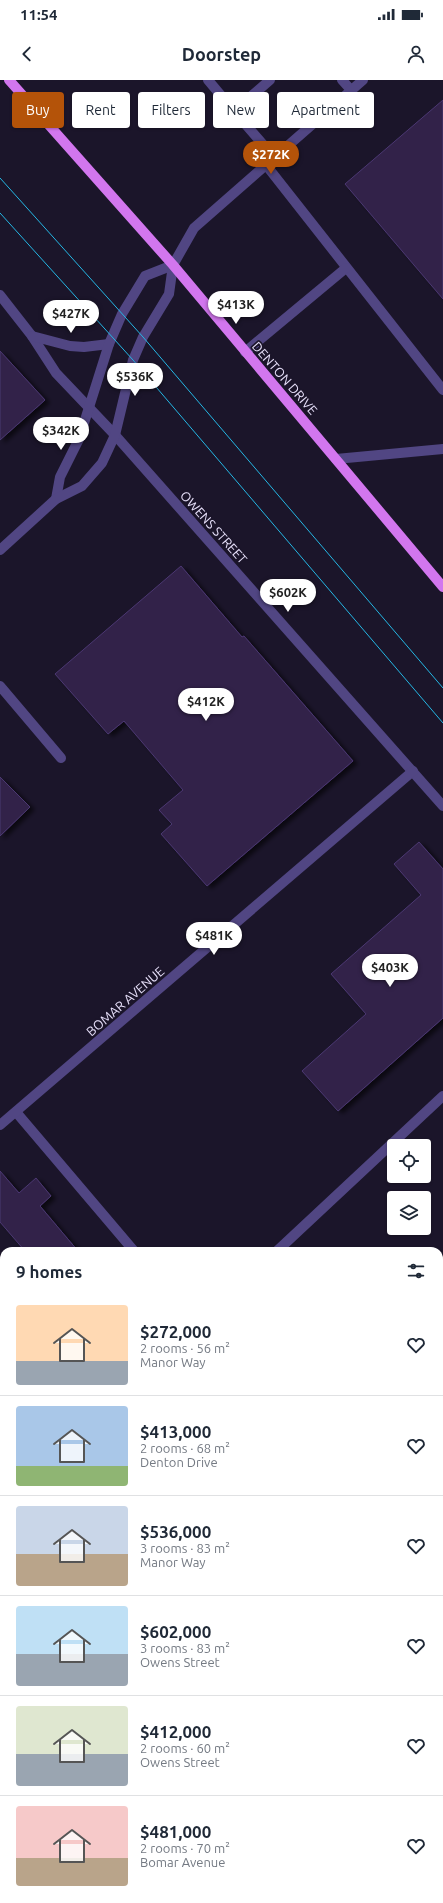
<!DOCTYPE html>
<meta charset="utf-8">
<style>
:root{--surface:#fff;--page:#f2f2f3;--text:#1f2937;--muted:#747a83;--line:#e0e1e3;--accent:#b45309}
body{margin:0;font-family:Ubuntu,sans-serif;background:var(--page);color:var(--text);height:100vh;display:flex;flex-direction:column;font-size:15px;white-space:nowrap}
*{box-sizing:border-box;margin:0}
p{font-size:13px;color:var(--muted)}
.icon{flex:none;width:22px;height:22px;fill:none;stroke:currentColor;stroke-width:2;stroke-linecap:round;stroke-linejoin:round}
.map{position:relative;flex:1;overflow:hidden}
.sheet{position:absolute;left:0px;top:1167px;width:443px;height:656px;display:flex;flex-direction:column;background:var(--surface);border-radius:12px 12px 0 0;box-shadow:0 1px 3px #0004}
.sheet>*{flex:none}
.top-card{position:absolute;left:12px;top:12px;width:419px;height:36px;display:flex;gap:8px}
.controls{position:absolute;left:387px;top:1059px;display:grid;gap:8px}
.controls a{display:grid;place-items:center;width:44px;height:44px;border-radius:4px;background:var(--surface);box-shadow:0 1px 3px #0004;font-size:20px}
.price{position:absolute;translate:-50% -34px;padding:0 9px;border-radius:14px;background:#fff;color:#222;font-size:13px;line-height:26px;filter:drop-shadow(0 1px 2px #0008)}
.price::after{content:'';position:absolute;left:50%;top:24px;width:12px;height:9px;margin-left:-6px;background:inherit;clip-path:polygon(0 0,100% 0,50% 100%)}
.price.on{background:var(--accent);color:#fff}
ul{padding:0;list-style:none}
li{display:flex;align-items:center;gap:12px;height:100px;padding:0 16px}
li+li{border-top:1px solid var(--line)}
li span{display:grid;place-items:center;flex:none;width:112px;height:80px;border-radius:4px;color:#555}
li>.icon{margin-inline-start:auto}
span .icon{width:48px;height:48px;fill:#fffc;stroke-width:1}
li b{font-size:17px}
h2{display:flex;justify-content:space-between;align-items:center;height:48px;padding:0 16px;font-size:17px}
.pill{padding:0 14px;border-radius:4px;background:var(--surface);box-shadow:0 1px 3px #0004;font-size:14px;line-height:36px}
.pill.on{background:var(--accent);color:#fff}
.status{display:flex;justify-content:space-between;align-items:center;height:28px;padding:0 20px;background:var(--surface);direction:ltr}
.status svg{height:11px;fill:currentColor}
header{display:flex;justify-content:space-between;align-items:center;height:52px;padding:0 16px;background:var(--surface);font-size:18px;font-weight:700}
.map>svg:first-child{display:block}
</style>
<div class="status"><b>11:54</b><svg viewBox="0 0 49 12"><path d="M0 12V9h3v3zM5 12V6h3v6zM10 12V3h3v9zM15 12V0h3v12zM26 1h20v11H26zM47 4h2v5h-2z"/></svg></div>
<header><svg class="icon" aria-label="back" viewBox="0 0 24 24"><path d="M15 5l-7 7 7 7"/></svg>Doorstep<svg class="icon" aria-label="person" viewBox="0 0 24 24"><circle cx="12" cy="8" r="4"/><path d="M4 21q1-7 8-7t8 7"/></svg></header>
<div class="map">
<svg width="443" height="1823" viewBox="0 0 443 1823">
<defs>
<filter id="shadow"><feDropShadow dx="4.5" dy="2.5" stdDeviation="2" flood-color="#0009"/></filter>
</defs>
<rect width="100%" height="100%" fill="#1b152a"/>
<g fill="#302349" stroke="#4c3872" filter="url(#shadow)">
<path d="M443 20V219L345 104Z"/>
<path d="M0 271 45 320 0 360Z"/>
<path d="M181 486 242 557 244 556 353 681 207 806 161 754 172 744 159 730 183 710 124 641 108 654 55 594Z"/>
<path d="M0 697 30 727 0 756Z"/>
<path d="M419 762 443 789V938L338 1031 302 991 366 934 331 894 421 815 394 784Z"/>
<path d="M0 1091 19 1113 36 1098 51 1116 40 1126 78 1171H25L0 1142Z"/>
</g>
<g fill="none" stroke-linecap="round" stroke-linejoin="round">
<g stroke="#514683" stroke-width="10">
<path d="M208 0 234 31 270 0"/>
<path d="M342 0 351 10"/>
<path d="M234 31 274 77"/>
<path d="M266 85 443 310"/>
<path d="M0 215 32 256 56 293 115 355 443 726"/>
<path d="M32 256 70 266 84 267 109 264"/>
<path d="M245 272 346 188"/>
<path d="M336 379 443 369"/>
<path d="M56 419 60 397 79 359 109 264 122 234 145 196 173 185"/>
<path d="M0 470 56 419 82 406 102 383 115 355 133 280 143 257 169 214 173 185 194 148 363 0"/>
<path d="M0 606 61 678"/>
<path d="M16 1032 134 1171"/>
<path d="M0 1045 413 691"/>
<path d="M277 1171 443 1016"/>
<path d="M439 1338 443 1335"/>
<path d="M439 1578 443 1583"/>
<path d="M0 1784 4 1781"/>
</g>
<path stroke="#d276ee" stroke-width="10" d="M9 0 173 185 443 507"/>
<g stroke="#25b6e3" stroke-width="1">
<path d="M0 98 143 257 443 608"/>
<path d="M0 133 133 280 443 643"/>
</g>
</g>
<g text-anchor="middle" stroke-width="3.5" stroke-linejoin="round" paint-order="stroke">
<g font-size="13" fill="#e8e1fb" stroke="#1b152a">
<text transform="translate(285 298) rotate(49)" y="5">DENTON DRIVE</text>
<text transform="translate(214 447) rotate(48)" y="5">OWENS STREET</text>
<text transform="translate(125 921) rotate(-41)" y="5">BOMAR AVENUE</text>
</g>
</g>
</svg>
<div class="controls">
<a><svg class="icon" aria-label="locate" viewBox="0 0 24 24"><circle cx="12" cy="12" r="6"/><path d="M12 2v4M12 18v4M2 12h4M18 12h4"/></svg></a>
<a><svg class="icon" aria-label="layers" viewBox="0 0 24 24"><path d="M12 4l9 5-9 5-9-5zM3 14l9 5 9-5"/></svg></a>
</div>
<b class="price on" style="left:271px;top:95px">$272K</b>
<b class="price" style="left:236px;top:245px">$413K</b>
<b class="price" style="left:71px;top:254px">$427K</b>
<b class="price" style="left:135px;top:317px">$536K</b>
<b class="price" style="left:61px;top:371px">$342K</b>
<b class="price" style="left:288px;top:533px">$602K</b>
<b class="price" style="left:206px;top:642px">$412K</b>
<b class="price" style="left:214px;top:876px">$481K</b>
<b class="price" style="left:390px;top:908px">$403K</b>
<div class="top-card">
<a class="pill on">Buy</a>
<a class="pill">Rent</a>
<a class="pill">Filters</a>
<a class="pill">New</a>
<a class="pill">Apartment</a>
</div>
<section class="sheet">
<h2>9 homes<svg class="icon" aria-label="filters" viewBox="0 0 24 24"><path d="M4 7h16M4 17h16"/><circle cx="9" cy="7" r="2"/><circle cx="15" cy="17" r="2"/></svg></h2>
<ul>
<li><span style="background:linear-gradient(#ffd9b3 70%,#9aa5b1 0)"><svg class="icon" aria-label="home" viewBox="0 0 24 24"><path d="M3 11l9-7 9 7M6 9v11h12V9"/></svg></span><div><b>$272,000</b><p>2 rooms · 56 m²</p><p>Manor Way</p></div><svg class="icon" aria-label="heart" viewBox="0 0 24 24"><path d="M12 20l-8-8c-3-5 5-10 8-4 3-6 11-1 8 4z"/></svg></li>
<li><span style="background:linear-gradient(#a9c7e8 75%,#8fb573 0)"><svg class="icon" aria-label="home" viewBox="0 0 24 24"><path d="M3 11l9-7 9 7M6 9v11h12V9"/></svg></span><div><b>$413,000</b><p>2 rooms · 68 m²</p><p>Denton Drive</p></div><svg class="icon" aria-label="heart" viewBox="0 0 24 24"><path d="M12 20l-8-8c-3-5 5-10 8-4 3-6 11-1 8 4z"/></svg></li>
<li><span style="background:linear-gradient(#c9d6e8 60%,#b9a48a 0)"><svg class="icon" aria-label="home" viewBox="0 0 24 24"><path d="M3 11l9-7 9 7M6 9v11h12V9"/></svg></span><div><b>$536,000</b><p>3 rooms · 83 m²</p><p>Manor Way</p></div><svg class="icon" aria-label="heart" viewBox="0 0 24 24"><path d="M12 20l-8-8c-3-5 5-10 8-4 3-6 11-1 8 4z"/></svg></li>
<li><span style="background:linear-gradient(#bfe0f5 60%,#9aa5b1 0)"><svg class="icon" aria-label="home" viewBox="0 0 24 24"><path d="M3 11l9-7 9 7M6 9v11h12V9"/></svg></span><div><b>$602,000</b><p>3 rooms · 83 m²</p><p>Owens Street</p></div><svg class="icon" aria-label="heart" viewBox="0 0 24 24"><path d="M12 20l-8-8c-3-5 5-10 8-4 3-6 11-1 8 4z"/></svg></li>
<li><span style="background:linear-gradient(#dfe7d0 60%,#9aa5b1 0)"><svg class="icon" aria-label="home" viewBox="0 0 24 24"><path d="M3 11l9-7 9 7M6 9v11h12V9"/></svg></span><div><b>$412,000</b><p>2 rooms · 60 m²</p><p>Owens Street</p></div><svg class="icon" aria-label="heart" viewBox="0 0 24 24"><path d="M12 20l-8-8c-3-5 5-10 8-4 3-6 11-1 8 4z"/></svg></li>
<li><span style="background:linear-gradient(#f6c9c9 65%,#b9a48a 0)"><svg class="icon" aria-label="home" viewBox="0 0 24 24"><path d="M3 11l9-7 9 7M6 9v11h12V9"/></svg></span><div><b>$481,000</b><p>2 rooms · 70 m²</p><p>Bomar Avenue</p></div><svg class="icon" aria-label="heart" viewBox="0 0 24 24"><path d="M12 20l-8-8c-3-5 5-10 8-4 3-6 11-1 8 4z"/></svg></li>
</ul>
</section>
</div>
